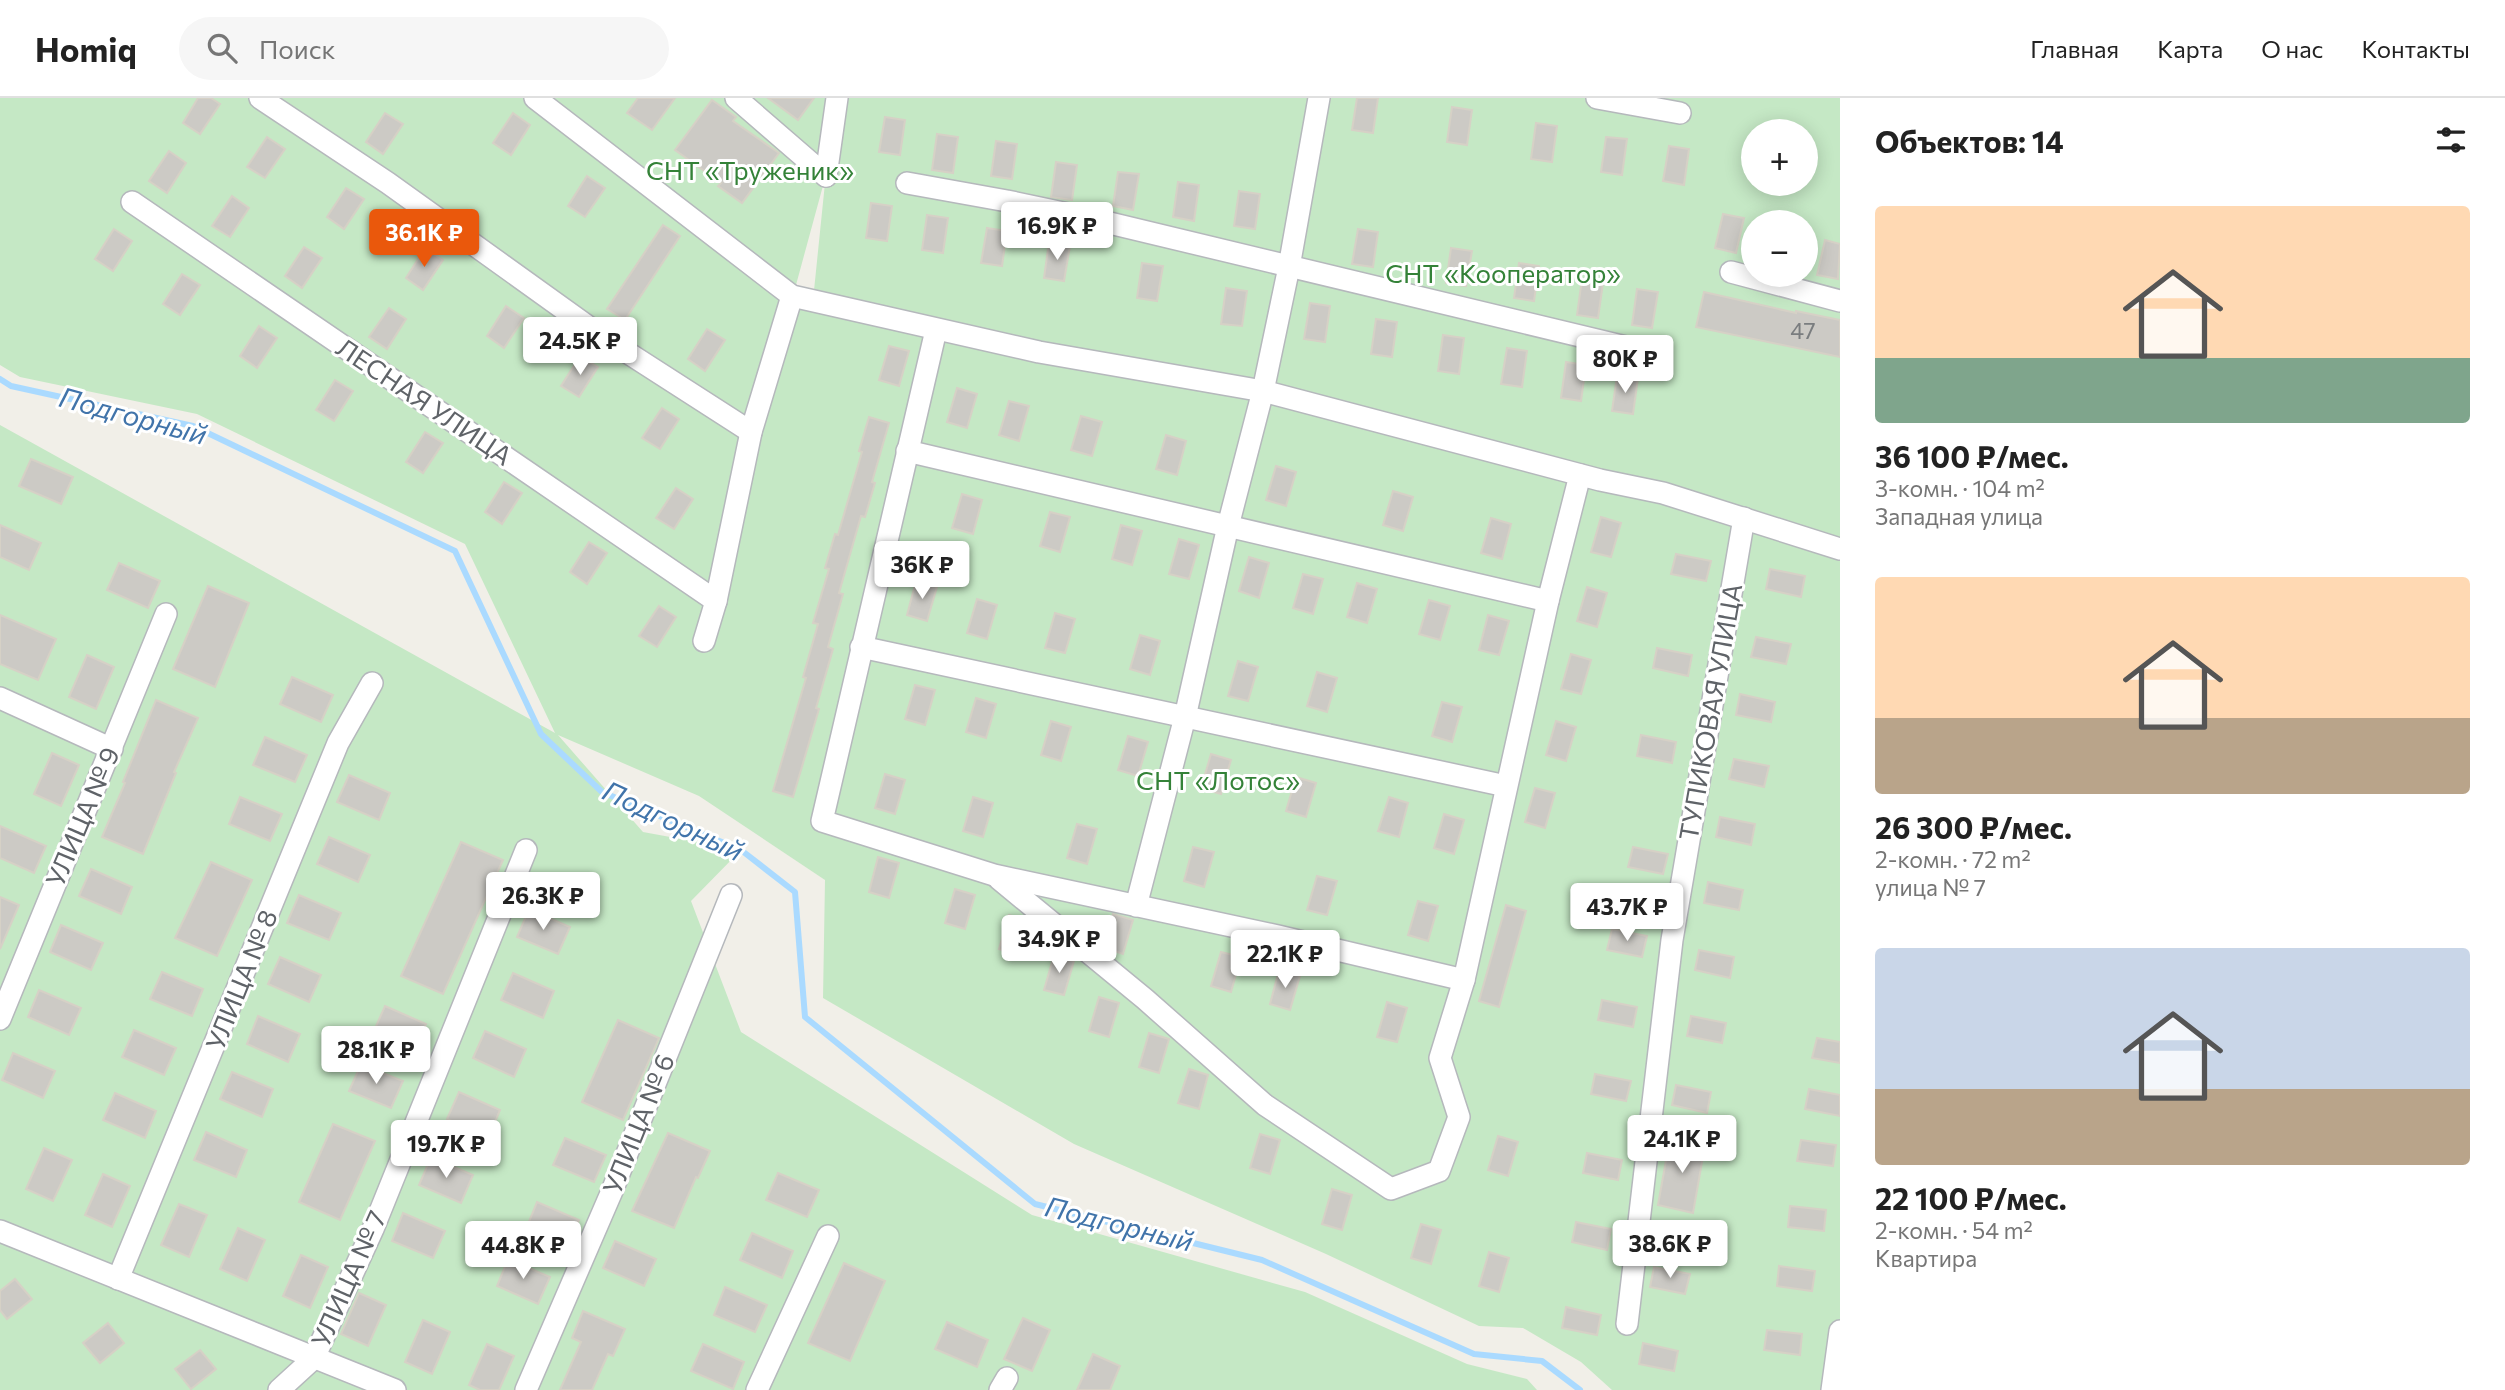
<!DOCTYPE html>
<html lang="ru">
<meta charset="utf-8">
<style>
:root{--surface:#fff;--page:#f6f6f6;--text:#222;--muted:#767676;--line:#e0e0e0;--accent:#ea580c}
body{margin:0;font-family:Commissioner,sans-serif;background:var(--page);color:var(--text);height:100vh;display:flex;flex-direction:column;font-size:26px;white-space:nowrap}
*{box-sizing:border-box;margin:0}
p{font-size:23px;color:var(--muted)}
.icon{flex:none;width:38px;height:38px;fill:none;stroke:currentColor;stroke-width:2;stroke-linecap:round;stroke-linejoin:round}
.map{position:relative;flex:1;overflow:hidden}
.panel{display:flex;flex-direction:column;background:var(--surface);width:665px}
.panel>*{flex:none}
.tools{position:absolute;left:1741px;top:21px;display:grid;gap:14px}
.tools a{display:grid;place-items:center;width:77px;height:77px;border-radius:50%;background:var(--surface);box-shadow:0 4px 18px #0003;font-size:35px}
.price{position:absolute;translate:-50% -60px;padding:0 16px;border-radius:7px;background:#fff;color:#222;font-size:23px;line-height:46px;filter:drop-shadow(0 2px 4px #0008)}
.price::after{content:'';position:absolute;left:50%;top:42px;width:21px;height:16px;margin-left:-10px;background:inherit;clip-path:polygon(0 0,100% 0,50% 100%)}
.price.current{background:var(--accent);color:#fff}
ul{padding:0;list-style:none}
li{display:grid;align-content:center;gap:14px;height:371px;padding:0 35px}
li span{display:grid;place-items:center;height:217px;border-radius:7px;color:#555}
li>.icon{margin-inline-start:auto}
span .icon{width:126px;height:126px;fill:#fffc;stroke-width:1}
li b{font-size:30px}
h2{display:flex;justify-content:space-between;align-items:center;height:84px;padding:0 35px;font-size:30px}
header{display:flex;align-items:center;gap:42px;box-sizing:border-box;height:98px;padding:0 35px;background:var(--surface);border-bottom:2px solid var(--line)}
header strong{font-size:33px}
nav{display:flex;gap:38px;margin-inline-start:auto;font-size:24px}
.search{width:490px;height:63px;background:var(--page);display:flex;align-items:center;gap:18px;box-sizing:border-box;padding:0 24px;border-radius:38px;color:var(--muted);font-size:26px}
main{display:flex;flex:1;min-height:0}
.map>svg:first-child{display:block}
</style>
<header>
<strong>Homiq</strong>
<div class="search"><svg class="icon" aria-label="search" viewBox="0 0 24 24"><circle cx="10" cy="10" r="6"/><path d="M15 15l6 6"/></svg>Поиск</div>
<nav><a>Главная</a><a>Карта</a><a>О нас</a><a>Контакты</a></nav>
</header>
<main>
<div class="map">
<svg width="1840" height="1292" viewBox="0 0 1840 1292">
<rect width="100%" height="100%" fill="#f1efe8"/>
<path fill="#c5e8c5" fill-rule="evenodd" d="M0 0H1840V1292H1612L1581 1264 1523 1230 1479 1228 1326 1156 1074 1046 823 900 825 782 699 698 558 637 643 734 741 752 691 803 741 934 1032 1117 1305 1194 1467 1266 1527 1281 1537 1292H0V327L555 635 465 446 197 316 20 279 0 267ZM1754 33H1806V86H1754ZM824 84 825 85 812 212 793 198ZM1754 124H1806V177H1754Z"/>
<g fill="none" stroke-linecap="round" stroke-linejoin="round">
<path stroke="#aadaff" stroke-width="6" d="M0 281 11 288 193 328 455 453 541 636 602 694 741 752 795 794 805 919 1035 1106 1262 1162 1474 1256 1542 1263 1580 1292"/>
</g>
<g fill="#cccac5" stroke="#d6d1c6" stroke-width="2">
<path d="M198 0H211L220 6 200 36 183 25Z"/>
<path d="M638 0H675L652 32 627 15Z"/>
<path d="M768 0H814L798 22Z"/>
<path d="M1357 0H1378L1373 35 1352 32Z"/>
<path d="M712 2 736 19 733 23 779 55 742 105 718 88 721 85 675 52Z"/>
<path d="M1452 9 1472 12 1467 47 1447 44Z"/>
<path d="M385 15 403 26 383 56 366 44Z"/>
<path d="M513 15 530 27 511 57 493 45Z"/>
<path d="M885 19 905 22 900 57 879 54Z"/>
<path d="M1536 25 1557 28 1552 64 1531 61Z"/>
<path d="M937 36 958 39 953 75 932 72Z"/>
<path d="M267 39 285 51 265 80 247 69Z"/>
<path d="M1606 39 1627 41 1622 77 1601 74Z"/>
<path d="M996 43 1017 46 1012 81 991 78Z"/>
<path d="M1669 48 1689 51 1684 87 1663 83Z"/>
<path d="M169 53 186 65 167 95 149 83Z"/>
<path d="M1056 64 1077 67 1072 102 1051 99Z"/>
<path d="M1118 74 1139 76 1133 112 1113 108Z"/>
<path d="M587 78 605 90 585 119 568 108Z"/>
<path d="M1178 84 1199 87 1194 123 1173 119Z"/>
<path d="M346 90 364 101 344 131 327 119Z"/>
<path d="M1239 93 1260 96 1255 131 1234 128Z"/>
<path d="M232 98 249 110 230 139 212 128Z"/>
<path d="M871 105 892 108 887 143 866 140Z"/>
<path d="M1723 116 1744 120 1736 155 1715 150Z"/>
<path d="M927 117 948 120 943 155 922 152Z"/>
<path d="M663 127 680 138 625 222 607 211Z"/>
<path d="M987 130 1007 133 1002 168 981 165Z"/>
<path d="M114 131 132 143 113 173 95 161Z"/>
<path d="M1358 131 1378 134 1373 169 1352 166Z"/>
<path d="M1825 142 1840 146 1838 181 1817 177Z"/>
<path d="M1049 144 1070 148 1064 183 1044 180Z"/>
<path d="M304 149 322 160 302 190 285 178Z"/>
<path d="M425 150 443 162 423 192 406 180Z"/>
<path d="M1451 150 1472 153 1466 188 1446 185Z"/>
<path d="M1142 165 1163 168 1157 203 1137 200Z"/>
<path d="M1519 165 1539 168 1534 203 1514 200Z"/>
<path d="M182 176 200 187 180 217 163 206Z"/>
<path d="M1582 181 1603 185 1598 220 1577 217Z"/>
<path d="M1226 190 1247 193 1242 228 1221 226Z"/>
<path d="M1637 191 1658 194 1652 230 1632 227Z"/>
<path d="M1704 194 1796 215V213L1840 222V259L1696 229Z"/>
<path d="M1310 205 1330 208 1325 244 1304 241Z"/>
<path d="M506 208 524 220 504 250 487 238Z"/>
<path d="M389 210 406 221 387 251 369 239Z"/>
<path d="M1376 221 1397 224 1392 259 1371 256Z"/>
<path d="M259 228 277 240 257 270 240 258Z"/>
<path d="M707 231 725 242 705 273 688 261Z"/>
<path d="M1443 237 1464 240 1459 276 1438 273Z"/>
<path d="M889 248 909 253 899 288 879 282Z"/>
<path d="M1507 250 1527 253 1522 289 1501 286Z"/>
<path d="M580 258 598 269 579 299 561 288Z"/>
<path d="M1566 264 1586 267 1581 303 1561 300Z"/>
<path d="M1617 278 1638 280 1633 316 1612 313Z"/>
<path d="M335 282 353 293 334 323 316 312Z"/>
<path d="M957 290 977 296 967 330 947 324Z"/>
<path d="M1009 303 1029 308 1019 343 999 337Z"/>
<path d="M662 310 679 321 660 351 642 340Z"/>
<path d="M1081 318 1102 324 1092 358 1071 352Z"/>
<path d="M869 319 889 325 872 384 875 385 865 419 861 418 839 495 843 496 828 549 833 551 816 610 819 611 793 699 773 693 806 580 803 579 818 526 813 525 829 471 825 470 835 436 838 437 862 354 859 353Z"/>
<path d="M425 334 443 345 423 375 406 364Z"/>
<path d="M1166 337 1186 343 1177 377 1156 371Z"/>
<path d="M31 361 73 379 61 406 19 388Z"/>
<path d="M1276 368 1296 374 1286 408 1266 402Z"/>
<path d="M504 384 522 395 502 426 485 414Z"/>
<path d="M676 390 693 401 674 431 656 420Z"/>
<path d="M1393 393 1413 399 1403 433 1383 427Z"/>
<path d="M962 396 982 402 973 436 952 430Z"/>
<path d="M1050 414 1070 419 1060 454 1040 448Z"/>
<path d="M1601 419 1621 425 1611 459 1591 454Z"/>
<path d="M1491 420 1511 426 1502 461 1481 455Z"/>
<path d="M0 427 41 445 29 472 0 459Z"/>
<path d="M1121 427 1142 433 1132 467 1112 461Z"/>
<path d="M1179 441 1199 447 1189 481 1169 476Z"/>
<path d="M589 444 607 455 587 486 570 474Z"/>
<path d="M1676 456 1711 463 1706 483 1671 476Z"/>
<path d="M1249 459 1269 465 1259 500 1239 493Z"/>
<path d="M119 465 160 483 148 510 107 492Z"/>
<path d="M1770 471 1805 478 1801 499 1766 491Z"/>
<path d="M1303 476 1323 481 1313 516 1293 510Z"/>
<path d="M916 483 937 489 927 523 907 517Z"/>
<path d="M1357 485 1377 491 1367 525 1347 519Z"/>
<path d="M208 488 249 505 215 589 173 571Z"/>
<path d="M1587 489 1607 495 1597 529 1577 523Z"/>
<path d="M977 501 997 507 987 541 967 535Z"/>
<path d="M1429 502 1450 508 1440 542 1419 536Z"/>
<path d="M659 508 676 519 657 549 639 538Z"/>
<path d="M1055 515 1075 521 1065 555 1045 550Z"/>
<path d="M0 517 56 541 38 582 0 566Z"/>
<path d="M1488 517 1509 523 1499 557 1479 552Z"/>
<path d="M1140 537 1160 543 1150 577 1130 571Z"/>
<path d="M1756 539 1791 546 1786 566 1751 559Z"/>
<path d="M1657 550 1692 557 1688 578 1653 570Z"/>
<path d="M1571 556 1591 562 1581 596 1561 591Z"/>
<path d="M87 557 114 569 96 611 69 599Z"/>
<path d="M1238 563 1258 569 1248 603 1228 598Z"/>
<path d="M1317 574 1337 580 1327 614 1307 608Z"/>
<path d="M292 579 333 597 321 624 280 606Z"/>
<path d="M915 587 935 592 925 627 905 621Z"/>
<path d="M1740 596 1775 604 1771 624 1736 617Z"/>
<path d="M976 600 996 606 986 640 966 634Z"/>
<path d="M156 602 198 620 174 674 176 675 143 756 102 739 125 685 123 684Z"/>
<path d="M1442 604 1462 609 1452 644 1432 638Z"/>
<path d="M1051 623 1071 629 1061 663 1041 657Z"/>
<path d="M1556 623 1576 629 1566 663 1546 657Z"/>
<path d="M1641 637 1676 644 1672 665 1637 658Z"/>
<path d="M1128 638 1148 644 1138 678 1118 672Z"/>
<path d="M265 639 307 657 295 684 253 667Z"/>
<path d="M52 655 79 667 61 708 34 696Z"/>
<path d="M1211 656 1231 662 1221 696 1201 690Z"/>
<path d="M1734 661 1769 668 1764 689 1729 681Z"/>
<path d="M885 676 905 682 895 716 875 710Z"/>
<path d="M349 677 390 695 379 722 337 704Z"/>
<path d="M1296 679 1316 685 1306 719 1286 713Z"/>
<path d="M1535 690 1555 695 1545 730 1525 724Z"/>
<path d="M240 699 282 716 270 743 229 726Z"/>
<path d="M973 699 993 705 983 739 963 733Z"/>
<path d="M1389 699 1408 705 1399 739 1378 733Z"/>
<path d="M1444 716 1464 722 1454 756 1434 750Z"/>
<path d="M1720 719 1755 726 1751 747 1716 739Z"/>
<path d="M1077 726 1097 731 1087 766 1067 760Z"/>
<path d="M0 728 46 748 34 775 0 760Z"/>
<path d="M329 739 370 757 358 784 317 766Z"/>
<path d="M461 744 503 762 443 896 401 878Z"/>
<path d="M1193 749 1214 754 1204 789 1184 783Z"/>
<path d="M1633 749 1668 756 1663 776 1628 769Z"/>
<path d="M878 759 899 765 889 800 869 794Z"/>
<path d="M211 764 252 782 217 858 175 840Z"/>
<path d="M91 771 132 789 121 816 79 798Z"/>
<path d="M1317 778 1337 783 1327 817 1307 812Z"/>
<path d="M1708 784 1743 792 1739 812 1704 805Z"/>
<path d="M955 791 975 797 965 831 945 825Z"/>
<path d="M299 797 341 815 329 842 287 825Z"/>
<path d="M0 799 19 807 0 851Z"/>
<path d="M1418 803 1438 808 1428 843 1408 837Z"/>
<path d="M1506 807 1526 813 1499 909 1479 903Z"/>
<path d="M529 811 570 829 558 856 517 839Z"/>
<path d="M1113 816 1133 822 1123 856 1103 849Z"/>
<path d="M1009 817 1029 823 1019 857 999 851Z"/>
<path d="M61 827 103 845 91 872 50 854Z"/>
<path d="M1612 831 1647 838 1642 859 1607 852Z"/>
<path d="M1699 852 1734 859 1730 880 1695 872Z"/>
<path d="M1221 854 1241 859 1231 894 1211 888Z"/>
<path d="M1054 857 1074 863 1064 897 1044 892Z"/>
<path d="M280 859 321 877 309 904 268 886Z"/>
<path d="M1279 872 1300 878 1290 912 1270 906Z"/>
<path d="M162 874 203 891 192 918 150 901Z"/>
<path d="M513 875 554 893 543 920 501 902Z"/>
<path d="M39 892 81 910 69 937 28 919Z"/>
<path d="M1099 899 1119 905 1109 939 1089 933Z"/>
<path d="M1602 902 1637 909 1633 929 1598 922Z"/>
<path d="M1387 904 1407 910 1397 944 1377 939Z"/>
<path d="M385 908 426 926 414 953 373 935Z"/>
<path d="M258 918 300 936 288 964 247 946Z"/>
<path d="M1691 918 1726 925 1722 945 1687 938Z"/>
<path d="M618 922 659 940 623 1022 582 1004Z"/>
<path d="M134 932 176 950 164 977 122 959Z"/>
<path d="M485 933 526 951 514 979 473 960Z"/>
<path d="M1149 935 1169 941 1159 975 1139 969Z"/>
<path d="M1817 940 1840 944V965L1812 960Z"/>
<path d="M13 955 55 973 43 1000 2 982Z"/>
<path d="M361 966 403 983 391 1010 349 993Z"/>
<path d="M1189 971 1208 977 1199 1011 1178 1005Z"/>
<path d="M232 974 273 991 262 1019 220 1001Z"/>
<path d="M1595 976 1631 983 1626 1003 1591 996Z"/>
<path d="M1676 987 1711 994 1707 1015 1672 1007Z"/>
<path d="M1809 991 1840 997V1018L1805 1011Z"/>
<path d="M459 994 500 1012 489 1039 447 1021Z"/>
<path d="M115 995 156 1013 145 1040 103 1022Z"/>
<path d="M333 1026 375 1043 340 1122 299 1104Z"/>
<path d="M206 1034 247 1052 236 1079 194 1062Z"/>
<path d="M668 1035 710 1053 698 1080 696 1079 674 1130 632 1113Z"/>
<path d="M1260 1036 1280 1042 1270 1076 1250 1070Z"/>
<path d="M1498 1038 1518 1044 1508 1078 1488 1072Z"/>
<path d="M565 1040 606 1057 594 1084 553 1067Z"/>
<path d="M1670 1040 1705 1047 1693 1115 1658 1107Z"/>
<path d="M1801 1042 1836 1047 1833 1068 1797 1063Z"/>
<path d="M44 1050 72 1062 53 1103 26 1091Z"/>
<path d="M1587 1055 1622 1062 1618 1082 1583 1075Z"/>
<path d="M431 1059 473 1077 461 1105 419 1087Z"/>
<path d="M778 1075 819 1092 807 1119 766 1102Z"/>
<path d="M103 1076 130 1088 112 1129 85 1117Z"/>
<path d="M1332 1091 1352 1097 1342 1132 1322 1126Z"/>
<path d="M537 1104 579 1122 567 1149 526 1131Z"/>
<path d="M179 1106 207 1117 189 1159 161 1147Z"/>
<path d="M1790 1108 1826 1112 1824 1133 1788 1129Z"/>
<path d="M403 1115 445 1133 433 1160 392 1143Z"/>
<path d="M1576 1124 1611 1131 1607 1152 1572 1144Z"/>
<path d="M1421 1126 1441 1132 1431 1166 1411 1160Z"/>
<path d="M238 1130 265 1142 247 1183 220 1171Z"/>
<path d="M752 1135 793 1153 782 1180 740 1162Z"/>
<path d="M615 1143 656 1161 644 1188 603 1170Z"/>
<path d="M1489 1154 1509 1160 1499 1194 1479 1188Z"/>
<path d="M301 1157 328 1169 310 1210 283 1198Z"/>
<path d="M508 1161 550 1179 538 1206 497 1188Z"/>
<path d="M844 1165 885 1183 850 1263 808 1245Z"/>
<path d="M1779 1168 1815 1173 1812 1193 1777 1188Z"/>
<path d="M1654 1169 1690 1176 1685 1196 1650 1189Z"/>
<path d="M15 1181 32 1201 7 1221 0 1212V1193Z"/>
<path d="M725 1189 767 1207 755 1234 714 1217Z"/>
<path d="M359 1195 386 1207 368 1248 341 1236Z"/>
<path d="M1566 1209 1601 1217 1597 1237 1562 1230Z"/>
<path d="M583 1213 625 1231 613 1258 608 1256 592 1292H560L581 1244 572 1240Z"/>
<path d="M1023 1220 1050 1232 1032 1273 1004 1261Z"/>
<path d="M423 1222 450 1234 432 1276 405 1264Z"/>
<path d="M947 1224 988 1242 977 1269 935 1251Z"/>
<path d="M108 1225 124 1245 100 1265 83 1245Z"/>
<path d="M1767 1232 1802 1236 1800 1257 1764 1252Z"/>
<path d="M1643 1245 1678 1253 1674 1273 1639 1266Z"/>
<path d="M487 1246 514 1258 499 1292H480L469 1287Z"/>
<path d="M703 1246 744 1264 733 1291 691 1273Z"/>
<path d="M200 1252 216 1271 191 1291 175 1271Z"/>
<path d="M1093 1256 1120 1268 1110 1292H1077Z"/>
</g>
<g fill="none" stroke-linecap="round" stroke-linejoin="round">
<defs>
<g id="minor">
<path d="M260 0 388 85 597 235 751 334"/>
<path d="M535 0 792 198 1039 254 1263 293 1600 382 1663 395 1840 451"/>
<path d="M736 0 826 78"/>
<path d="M1597 0 1680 15"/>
<path d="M826 78 837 0"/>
<path d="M907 85 1007 103 1097 122 1655 256"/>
<path d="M132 104 716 503"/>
<path d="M1731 174 1840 203"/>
<path d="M936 232 822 723 994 777 1278 838 1464 882"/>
<path d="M907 353 1548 503 1580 377"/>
<path d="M704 543 716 503 751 334 792 198"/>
<path d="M861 549 1506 688"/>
<path d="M0 600 112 651"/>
<path d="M999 781 1145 901 1265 1007 1391 1091 1439 1073 1459 1019 1440 960 1464 882 1548 503"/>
<path d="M1136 808 1185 619 1228 428 1263 293 1289 169 1319 0"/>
<path d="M0 921 166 516"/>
<path d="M0 1133 395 1292"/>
<path d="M118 1181 338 645 372 585"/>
<path d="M1627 1226 1672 842 1744 420"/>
<path d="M279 1292 314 1260 373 1131 526 752"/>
<path d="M526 1292 612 1093 731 797"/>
<path d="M757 1292 828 1138"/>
<path d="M1000 1292 1007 1280"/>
<path d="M1832 1292 1840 1233"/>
</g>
</defs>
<use href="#minor" stroke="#b5b8bc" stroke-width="24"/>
<use href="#minor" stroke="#fff" stroke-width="21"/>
</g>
<g text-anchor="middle" stroke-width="6" stroke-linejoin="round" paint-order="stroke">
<g font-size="23" fill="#7a7d7f">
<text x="1803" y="241">47</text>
</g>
<g font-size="26" fill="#348238" stroke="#fff">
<text x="750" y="82">СНТ «Труженик»</text>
<text x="1503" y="185">СНТ «Кооператор»</text>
<text x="1218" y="692">СНТ «Лотос»</text>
</g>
<g font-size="26" fill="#5f6368" stroke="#fff">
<text transform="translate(424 304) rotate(34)" y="9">ЛЕСНАЯ УЛИЦА</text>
<text transform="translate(1711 614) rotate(-80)" y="9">ТУПИКОВАЯ УЛИЦА</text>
<text transform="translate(83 719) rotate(-67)" y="9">УЛИЦА № 9</text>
<text transform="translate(242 882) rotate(-68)" y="9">УЛИЦА № 8</text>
<text transform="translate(639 1026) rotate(-68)" y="9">УЛИЦА № 6</text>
<text transform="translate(349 1181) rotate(-66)" y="9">УЛИЦА № 7</text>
</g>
<g font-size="28" font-style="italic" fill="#4174aa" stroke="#fff">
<text transform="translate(133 318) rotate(15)" y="10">Подгорный</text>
<text transform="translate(673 723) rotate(25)" y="10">Подгорный</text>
<text transform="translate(1119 1126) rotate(14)" y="10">Подгорный</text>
</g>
</g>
</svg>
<div class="tools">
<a>+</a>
<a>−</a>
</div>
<b class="price" style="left:1057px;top:164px">16.9K ₽</b>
<b class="price current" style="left:424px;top:171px">36.1K ₽</b>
<b class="price" style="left:580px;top:279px">24.5K ₽</b>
<b class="price" style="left:1625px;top:297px">80K ₽</b>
<b class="price" style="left:922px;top:503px">36K ₽</b>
<b class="price" style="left:543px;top:834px">26.3K ₽</b>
<b class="price" style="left:1627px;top:845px">43.7K ₽</b>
<b class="price" style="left:1059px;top:877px">34.9K ₽</b>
<b class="price" style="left:1285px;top:892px">22.1K ₽</b>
<b class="price" style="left:376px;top:988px">28.1K ₽</b>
<b class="price" style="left:1682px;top:1077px">24.1K ₽</b>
<b class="price" style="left:446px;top:1082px">19.7K ₽</b>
<b class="price" style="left:1670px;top:1182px">38.6K ₽</b>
<b class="price" style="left:523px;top:1183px">44.8K ₽</b>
</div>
<section class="panel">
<h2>Объектов: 14<svg class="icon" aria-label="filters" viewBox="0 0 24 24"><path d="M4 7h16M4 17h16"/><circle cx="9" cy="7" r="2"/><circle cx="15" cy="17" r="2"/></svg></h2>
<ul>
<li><span style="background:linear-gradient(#ffd9b3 70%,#7fa58c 0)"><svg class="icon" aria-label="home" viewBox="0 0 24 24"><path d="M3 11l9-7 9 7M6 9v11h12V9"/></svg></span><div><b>36 100 ₽/мес.</b><p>3-комн. · 104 m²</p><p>Западная улица</p></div></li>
<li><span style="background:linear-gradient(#ffd9b3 65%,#b9a48a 0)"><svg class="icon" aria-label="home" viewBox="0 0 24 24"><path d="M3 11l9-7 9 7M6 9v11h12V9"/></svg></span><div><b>26 300 ₽/мес.</b><p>2-комн. · 72 m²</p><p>улица № 7</p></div></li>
<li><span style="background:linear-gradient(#c9d6e8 65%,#b9a48a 0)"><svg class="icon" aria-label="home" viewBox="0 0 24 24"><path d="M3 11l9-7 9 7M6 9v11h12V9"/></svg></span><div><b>22 100 ₽/мес.</b><p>2-комн. · 54 m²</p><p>Квартира</p></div></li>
</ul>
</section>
</main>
